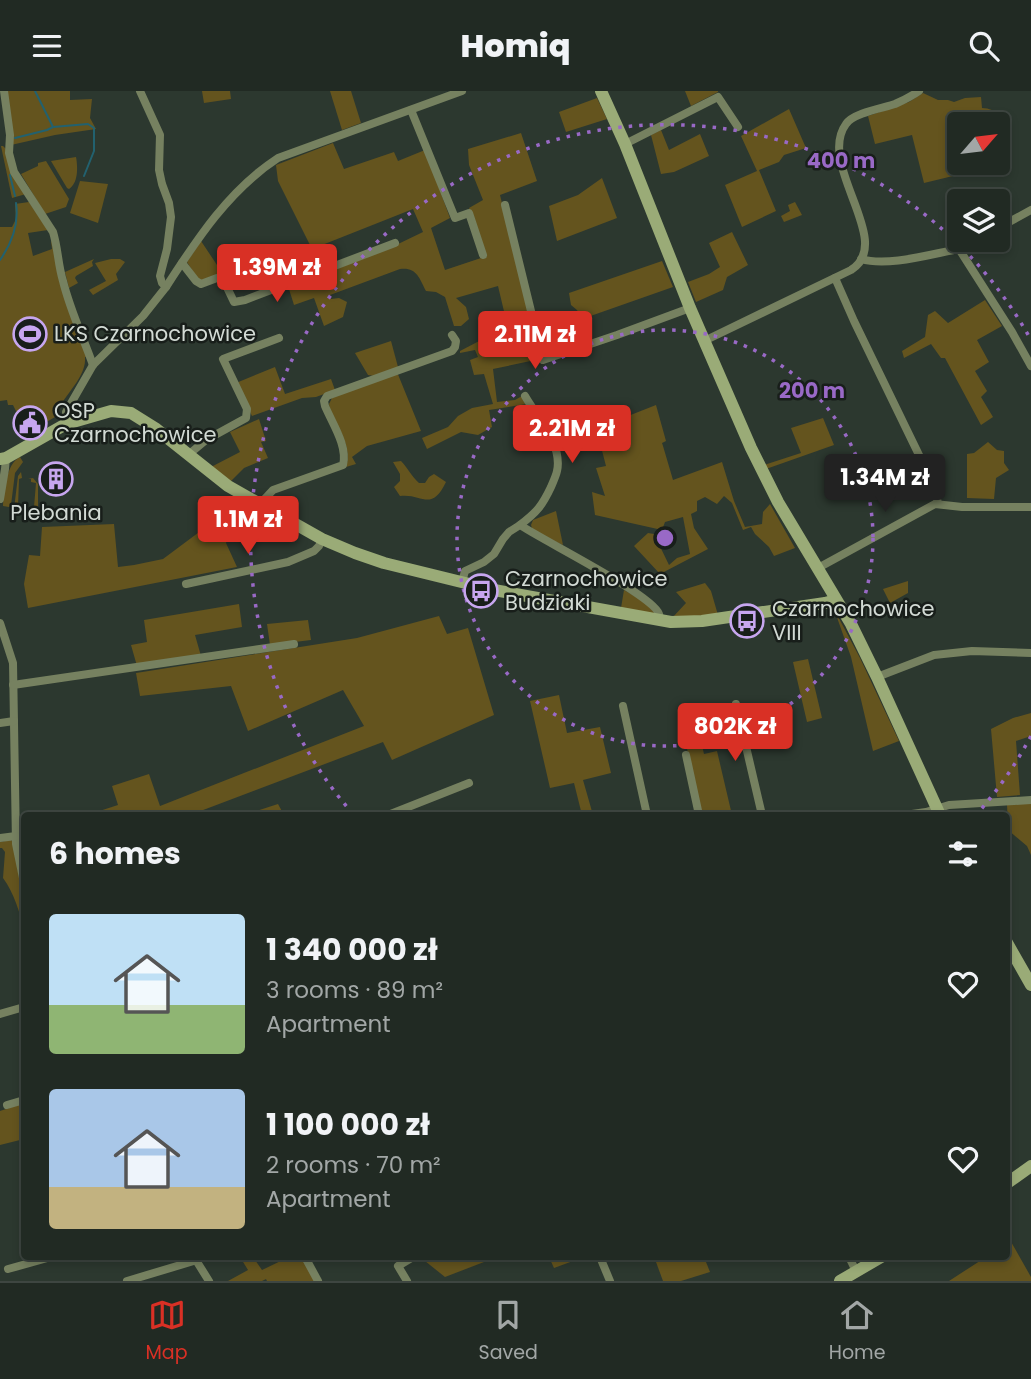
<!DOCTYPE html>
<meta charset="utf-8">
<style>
:root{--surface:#212a23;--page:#29322b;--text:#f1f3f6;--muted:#a2a7a6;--line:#3e4641;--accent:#d93025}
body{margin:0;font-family:Poppins,sans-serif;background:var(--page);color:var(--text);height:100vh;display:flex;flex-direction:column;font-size:26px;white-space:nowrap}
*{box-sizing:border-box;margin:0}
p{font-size:23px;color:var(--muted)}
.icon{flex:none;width:38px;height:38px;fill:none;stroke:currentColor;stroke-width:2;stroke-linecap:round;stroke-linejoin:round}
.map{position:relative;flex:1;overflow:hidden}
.panel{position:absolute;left:21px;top:721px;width:989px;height:448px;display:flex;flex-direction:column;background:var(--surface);border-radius:7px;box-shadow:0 4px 10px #0003,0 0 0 2px var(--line)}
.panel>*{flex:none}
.needle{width:46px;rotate:62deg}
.fabs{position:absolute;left:947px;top:21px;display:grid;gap:14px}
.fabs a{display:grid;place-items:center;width:63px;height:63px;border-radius:7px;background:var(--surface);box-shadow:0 4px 10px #0003,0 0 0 2px var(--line);font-size:35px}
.price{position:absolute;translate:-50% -60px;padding:0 16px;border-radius:7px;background:var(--accent);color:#fff;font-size:23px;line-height:46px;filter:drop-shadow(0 2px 4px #0008)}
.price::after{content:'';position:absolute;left:50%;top:42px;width:21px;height:16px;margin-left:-10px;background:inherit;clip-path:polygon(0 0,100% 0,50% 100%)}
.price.active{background:#222;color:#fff}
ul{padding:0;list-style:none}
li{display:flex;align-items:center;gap:21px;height:175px;padding:0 28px}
li span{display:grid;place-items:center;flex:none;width:196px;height:140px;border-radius:7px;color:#555}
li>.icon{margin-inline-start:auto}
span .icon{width:84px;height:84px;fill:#fffc;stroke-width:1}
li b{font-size:30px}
h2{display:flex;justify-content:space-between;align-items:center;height:84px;padding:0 28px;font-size:30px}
header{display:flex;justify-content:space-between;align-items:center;height:91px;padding:0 28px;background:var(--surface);font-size:32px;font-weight:800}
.tabs{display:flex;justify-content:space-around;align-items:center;height:98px;border-top:2px solid var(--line);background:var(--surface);font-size:19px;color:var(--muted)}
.tabs a{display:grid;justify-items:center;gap:4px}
.tabs .active{color:var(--accent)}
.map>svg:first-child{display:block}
</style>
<header><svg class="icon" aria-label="menu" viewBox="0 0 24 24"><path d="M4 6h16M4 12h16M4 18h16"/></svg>Homiq<svg class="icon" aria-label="search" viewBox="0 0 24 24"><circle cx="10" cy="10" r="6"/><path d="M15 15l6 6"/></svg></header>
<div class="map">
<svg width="1031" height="1190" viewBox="0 0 1031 1190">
<rect width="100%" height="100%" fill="#2c382f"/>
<g fill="#64541e">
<path d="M7 0H70V9L92 8 90 27 96 38 55 44 11 54Z"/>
<path d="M202 0H230L231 8 204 12Z"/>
<path d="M330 0H351L361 32 342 39Z"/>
<path d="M685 0H718V1L691 15Z"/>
<path d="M923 2 938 9H948L954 11 965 7 981 6 982 17C997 17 1003 29 1009 41L1007 49 998 55V33H959V72H984L982 78 924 92 912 44 875 53 868 25 909 11Z"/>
<path d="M597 7 607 28 566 41 559 21Z"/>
<path d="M789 18 806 57 784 64 779 71 759 79 776 120 742 136 725 94 757 80 741 45Z"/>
<path d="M661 39 669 59 700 43 709 65 674 81 661 83 651 44Z"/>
<path d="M521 42 537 90 500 104 540 268 493 278 497 311 515 309 522 305 527 313 489 319 492 336 478 344 461 341 427 358 422 347 448 336 458 325 472 317 493 313 484 283 474 284 470 269 478 266 475 259 460 262V260L483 248 507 233 498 195 456 207 466 216 469 228 461 235H454L445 206 436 201 426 200C419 186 416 176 400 178L330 204 331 208 339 207 347 211 343 226 324 235 314 207 294 214 288 195 396 154 423 141 413 118 312 158 278 90 276 74 333 52 344 78 394 61 398 70 425 59 450 127 431 137 445 179 487 165 469 117 483 109 469 74 468 58Z"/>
<path d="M1 55H3L6 58 26 103 12 107Z"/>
<path d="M76 66C78 77 78 92 69 98L67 97 51 70Z"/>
<path d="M46 70 69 108 66 116 45 123 21 83 38 75V72Z"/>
<path d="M602 87 617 127 557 150 549 115 578 104Z"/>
<path d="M80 90 108 93 98 132 70 122Z"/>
<path d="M29 111 48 139 28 142 33 165 52 158 51 150 53 151 87 266H85C87 288 60 307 55 326L33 339 31 334 34 332 30 322 19 326 13 314H8L7 309 0 310V136H12L16 128 15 113Z"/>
<path d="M795 111 802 124 784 131 781 125 790 120 788 114Z"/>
<path d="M732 141 748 174 727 186 723 199 696 211 688 191 709 183 720 176 709 152Z"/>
<path d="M201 150 223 183 201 190 197 187 187 171Z"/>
<path d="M94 168 92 171 93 175 76 185 75 187 78 192 69 197 65 181Z"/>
<path d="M111 168H120L125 171 116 183 118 189 93 204 89 199 106 190 95 172Z"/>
<path d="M662 170 673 196 582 228 577 219 571 214 569 202Z"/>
<path d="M985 209 1002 235 977 249 989 271 975 280 987 300 981 306 993 326 981 334 945 267H941L931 253 904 267 902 260 925 246 928 224 935 220 948 232Z"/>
<path d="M391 250 398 276 374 285 368 284 355 262Z"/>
<path d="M275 276 285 303 331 288 335 299 316 306 302 307 252 325 236 292Z"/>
<path d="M397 281 421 340 367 355 352 366 356 373 346 376C353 358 338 336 330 319L329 313 332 307Z"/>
<path d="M656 314 666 350 662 352 663 355 673 389 722 371 734 410 745 436 762 433 763 421 770 413 795 457 774 465 769 456 755 443 751 436 743 439 732 412 724 405 717 413 705 406 697 410V420L691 423 694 437 708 458 660 483 634 455 648 442 654 443 669 474 677 467 690 463 683 426 665 431 662 439 595 424 592 401 605 405 596 377 606 375 599 348 625 341 623 327Z"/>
<path d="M823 327 834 354 766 378 764 374 801 362 791 337Z"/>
<path d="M259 328 266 350 261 351 268 367 244 377 231 390 211 376 240 361 230 341Z"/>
<path d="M988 351 997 359 1004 360V372L1009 379 996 387 994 408 967 407V363L974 362Z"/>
<path d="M20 366 23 371 15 382 11 414 9 416 3 415C4 400 6 373 20 366Z"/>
<path d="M401 370C408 377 411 385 419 392H425L429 386 434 383 446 391C431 422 422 402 400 405L394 396 400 390V383L393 371Z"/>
<path d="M21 381 22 387 19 388 18 416 33 417 34 416 36 392 31 391V388H28L33 387 38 393V419L36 421 16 420 14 418 18 385Z"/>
<path d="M556 420 563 454 533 440 531 434 533 429Z"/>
<path d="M222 424 230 440 226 452 237 476 28 517 24 493 29 464 40 465 42 436 114 433 118 476 134 474 163 468Z"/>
<path d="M908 490V502L890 512 883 498Z"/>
<path d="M705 492 711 500 718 524 673 526 686 512 676 501Z"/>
<path d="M624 499 643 510 654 521 653 524 621 517Z"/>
<path d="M239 513 242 536 195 544 201 565 137 575 131 554 147 551 144 529Z"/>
<path d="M834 518 860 567 899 650 873 660 851 566Z"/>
<path d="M439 525 447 543 468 537 494 624 392 669 383 651 190 724H139L131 722 123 724H87L118 714 112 695 149 683 160 715 364 635 343 599 248 640 231 595 140 605 136 582 357 547Z"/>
<path d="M308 529 311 549 270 554 267 533Z"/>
<path d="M808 568 822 627 807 631 793 571Z"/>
<path d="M559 604 567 642 600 636 611 682 583 689 593 724H582L574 692 550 697 530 610Z"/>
<path d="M1031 622V645L1016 650 1020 704 997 706 991 638 1013 627Z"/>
<path d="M696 629 704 663 717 660 732 724H702L681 631Z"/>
<path d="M1031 712V764L1027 755 1008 739 1007 713Z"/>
<path d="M278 713 284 724H244Z"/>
<path d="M11 749 13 751 20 792 24 804V839C20 822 14 802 3 787L5 761 2 757H0V751Z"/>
<path d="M24 1012V1048L0 1054V1020Z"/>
<path d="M1010 1149 1031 1186V1190H949L986 1166H1006V1152Z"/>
<path d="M240 1166H253L262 1179 289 1166H303L316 1190H267L266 1188 262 1190H228L248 1179Z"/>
<path d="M420 1166H497L445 1186Z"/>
<path d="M549 1166H584L554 1177Z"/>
<path d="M670 1166H704L710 1181 681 1190H663L656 1171Z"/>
</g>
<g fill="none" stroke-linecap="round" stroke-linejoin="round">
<g stroke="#22616f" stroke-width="2">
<path d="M53 36 88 33 94 37V60L84 85"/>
<path d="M15 47 47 39 53 36 35 0"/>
<path d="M10 84 15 105"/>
<path d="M0 169C12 152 19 133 16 112"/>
</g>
<g stroke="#768160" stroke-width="8">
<path d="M4 0 10 44 9 62 14 81 53 141C58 157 58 174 63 190 70 219 83 246 93 274"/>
<path d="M411 19 455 127 469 122 483 164"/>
<path d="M625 53 718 6 738 36"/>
<path d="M505 114 543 269 617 244 690 217"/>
<path d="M998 137 1031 119"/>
<path d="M959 158 976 149"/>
<path d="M861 168C888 176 931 163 959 158L1012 241 1031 275"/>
<path d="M182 172 196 190 201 193 217 187 223 188 234 211 245 209 395 152"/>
<path d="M835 187 854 230 935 397 938 413"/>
<path d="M166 196C197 148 229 99 278 67L462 0"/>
<path d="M704 250 851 179C896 151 816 74 846 33 853 22 883 17 895 13 904 9 912 5 919 0"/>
<path d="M66 333V321L93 274 143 225 166 196 162 192 160 185 167 158 171 126 169 112 162 93 159 79 160 44 140 0"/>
<path d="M188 364 206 349 246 327 247 318 223 268 279 247"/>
<path d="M0 408 5 378 6 367"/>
<path d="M260 413 273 399 343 374C348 355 332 332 325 315L324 310 327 305 452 260 455 256 456 250 452 244"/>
<path d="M520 434C537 421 542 415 551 396 553 391 556 385 557 380 563 354 537 326 525 305"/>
<path d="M818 477 935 413 962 416H1031"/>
<path d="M462 491 465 480 484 471 494 463 503 448 509 441 520 434C542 449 653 504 659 523 660 525 659 527 659 529"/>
<path d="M186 493 288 471 314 460 319 455 322 448"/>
<path d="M0 532 13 572 16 753 24 792"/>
<path d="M877 586 934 564 972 560 1031 562"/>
<path d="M13 594 294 553"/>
<path d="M736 613 762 724"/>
<path d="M623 615 647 724"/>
<path d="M0 632 14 630"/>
<path d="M686 664 699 724"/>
<path d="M388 724 469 692"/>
<path d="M905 724 926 721 949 714 1031 709"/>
<path d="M0 747 16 745"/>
<path d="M0 923 24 916"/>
<path d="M7 1014 24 1009"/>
<path d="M194 1166 209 1190"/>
<path d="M305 1166 318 1190"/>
<path d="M600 1166 610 1190"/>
<path d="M849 1166 856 1180"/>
<path d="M8 1178 51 1166"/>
<path d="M127 1190 197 1169"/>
<path d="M407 1190 398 1175 413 1166"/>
</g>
<g stroke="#9aab77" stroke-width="12">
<path d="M601 0 625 53 690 217 751 357 778 411 851 533 877 586 940 724"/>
<path d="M0 368 6 367 66 333 111 320 131 322 155 337 228 395 322 448 355 462 384 472 494 499 671 531 702 530 825 512 836 509"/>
<path d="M1006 850 1031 894"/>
<path d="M1006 1093 1031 1075"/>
<path d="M840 1190 881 1166"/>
</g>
</g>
<g fill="none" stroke="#9969c6" stroke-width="3.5" stroke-dasharray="3.5 7">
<circle cx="665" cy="447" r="208"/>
<path d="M1031 645A416 416 0 0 1 977 723M353 723A416 416 0 1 1 1031 249"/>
</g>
<defs>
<symbol id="stadium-ring" viewBox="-11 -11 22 22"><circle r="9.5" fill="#181e1a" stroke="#c7a6ef" stroke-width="1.5"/><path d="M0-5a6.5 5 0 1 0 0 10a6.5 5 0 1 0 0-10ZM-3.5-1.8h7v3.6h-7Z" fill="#c7a6ef"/></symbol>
<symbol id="civic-ring" viewBox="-11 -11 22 22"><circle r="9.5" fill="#181e1a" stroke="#c7a6ef" stroke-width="1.5"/><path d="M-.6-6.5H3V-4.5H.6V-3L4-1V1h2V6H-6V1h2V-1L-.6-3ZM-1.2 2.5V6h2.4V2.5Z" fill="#c7a6ef"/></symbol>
<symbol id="building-ring" viewBox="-11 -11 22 22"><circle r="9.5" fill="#181e1a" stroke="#c7a6ef" stroke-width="1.5"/><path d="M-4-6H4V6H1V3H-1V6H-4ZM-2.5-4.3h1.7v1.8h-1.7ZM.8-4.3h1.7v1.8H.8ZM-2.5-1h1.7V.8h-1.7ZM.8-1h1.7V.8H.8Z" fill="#c7a6ef"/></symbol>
<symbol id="bus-ring" viewBox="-11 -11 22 22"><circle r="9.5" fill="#181e1a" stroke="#c7a6ef" stroke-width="1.5"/><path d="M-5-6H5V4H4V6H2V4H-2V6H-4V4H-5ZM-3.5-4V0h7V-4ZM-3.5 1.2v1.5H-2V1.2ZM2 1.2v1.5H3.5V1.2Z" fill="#c7a6ef"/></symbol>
</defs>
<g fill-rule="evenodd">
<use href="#stadium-ring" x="11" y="224" width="38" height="38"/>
<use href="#civic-ring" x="11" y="313" width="38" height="38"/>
<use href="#building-ring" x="37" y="369" width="38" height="38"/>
<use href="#bus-ring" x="462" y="481" width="38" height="38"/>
<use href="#bus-ring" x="728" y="511" width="38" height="38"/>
</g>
<g text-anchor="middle" stroke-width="5" stroke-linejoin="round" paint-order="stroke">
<g font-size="21" fill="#d2dad4" stroke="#181e1a" text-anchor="start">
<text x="54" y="250">LKS Czarnochowice</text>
<text x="54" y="327">OSP<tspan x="54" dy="24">Czarnochowice</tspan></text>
<text x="56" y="429" text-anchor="middle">Plebania</text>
<text x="505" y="495">Czarnochowice<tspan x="505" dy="24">Budziaki</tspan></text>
<text x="772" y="525">Czarnochowice<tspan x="772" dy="24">VIII</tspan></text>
</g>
</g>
<circle cx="665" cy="447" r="10" fill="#9969c6" stroke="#181e1a" stroke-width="3.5"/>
<g font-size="21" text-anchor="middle" font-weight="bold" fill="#9969c6" stroke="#181e1a" stroke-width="5" stroke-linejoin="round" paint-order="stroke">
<text x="841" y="77">400 m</text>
<text x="812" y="307">200 m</text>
</g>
</svg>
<div class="fabs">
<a><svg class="needle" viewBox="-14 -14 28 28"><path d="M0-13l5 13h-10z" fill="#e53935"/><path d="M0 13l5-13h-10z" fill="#a2a7a6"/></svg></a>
<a><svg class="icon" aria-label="layers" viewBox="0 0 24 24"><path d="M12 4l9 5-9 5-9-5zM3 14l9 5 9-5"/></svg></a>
</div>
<b class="price" style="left:277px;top:213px">1.39M zł</b>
<b class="price" style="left:535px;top:280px">2.11M zł</b>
<b class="price" style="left:572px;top:374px">2.21M zł</b>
<b class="price active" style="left:885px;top:423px">1.34M zł</b>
<b class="price" style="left:248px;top:465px">1.1M zł</b>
<b class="price" style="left:735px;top:672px">802K zł</b>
<section class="panel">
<h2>6 homes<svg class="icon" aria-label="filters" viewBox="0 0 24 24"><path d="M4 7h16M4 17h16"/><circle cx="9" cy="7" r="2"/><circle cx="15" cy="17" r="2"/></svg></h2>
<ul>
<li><span style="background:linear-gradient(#bfe0f5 65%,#8fb573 0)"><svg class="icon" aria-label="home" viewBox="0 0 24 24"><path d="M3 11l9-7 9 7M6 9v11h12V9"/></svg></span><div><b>1 340 000 zł</b><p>3 rooms · 89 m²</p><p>Apartment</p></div><svg class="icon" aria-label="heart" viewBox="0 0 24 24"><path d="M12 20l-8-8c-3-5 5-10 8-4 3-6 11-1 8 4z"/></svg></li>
<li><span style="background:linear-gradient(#a9c7e8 70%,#c2b280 0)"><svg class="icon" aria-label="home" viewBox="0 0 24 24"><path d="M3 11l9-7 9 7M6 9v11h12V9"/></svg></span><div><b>1 100 000 zł</b><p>2 rooms · 70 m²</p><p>Apartment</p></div><svg class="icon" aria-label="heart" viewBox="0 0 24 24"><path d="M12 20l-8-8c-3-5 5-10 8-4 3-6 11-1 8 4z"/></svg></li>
</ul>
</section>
</div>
<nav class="tabs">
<a class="active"><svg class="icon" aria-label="map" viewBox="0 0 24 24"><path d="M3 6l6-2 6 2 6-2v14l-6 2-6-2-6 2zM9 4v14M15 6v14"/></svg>Map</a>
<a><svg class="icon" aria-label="saved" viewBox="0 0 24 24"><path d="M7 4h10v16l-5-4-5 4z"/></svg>Saved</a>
<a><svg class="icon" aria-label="home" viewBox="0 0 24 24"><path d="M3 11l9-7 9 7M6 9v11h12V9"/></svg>Home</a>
</nav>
